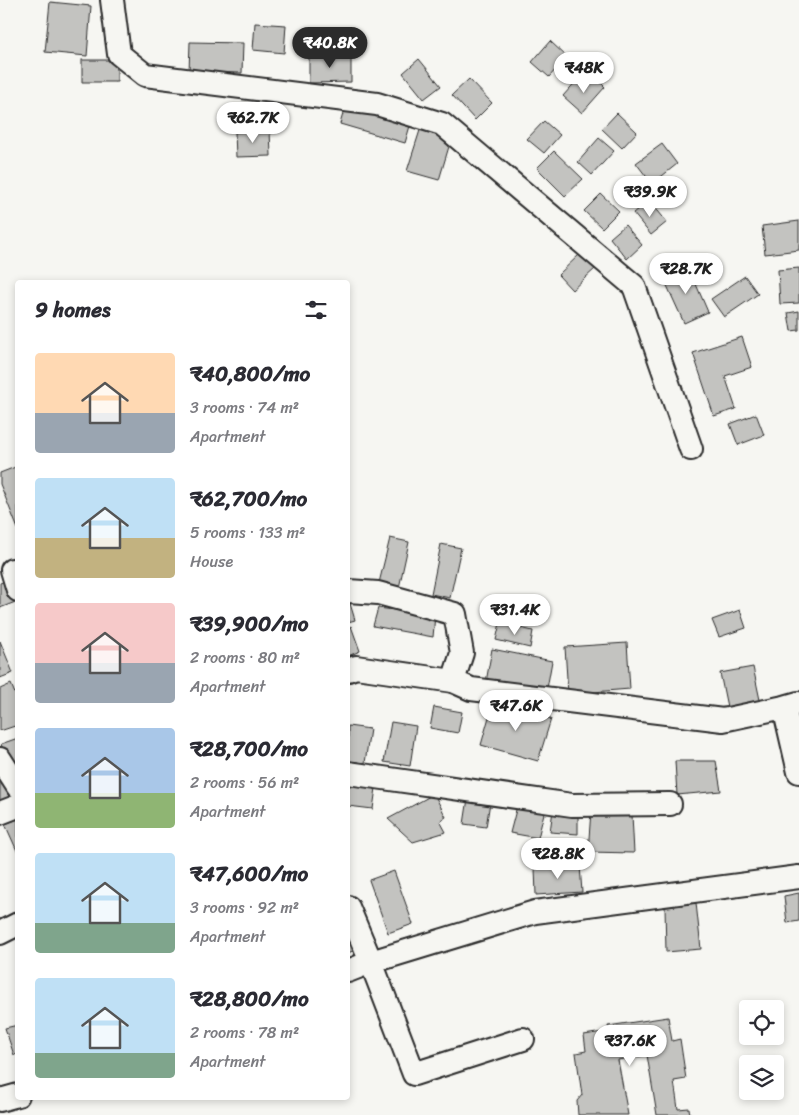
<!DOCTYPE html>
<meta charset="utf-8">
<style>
:root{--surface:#fff;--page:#f7f7f7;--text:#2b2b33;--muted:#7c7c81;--accent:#2b2b2b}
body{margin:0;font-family:Sriracha,sans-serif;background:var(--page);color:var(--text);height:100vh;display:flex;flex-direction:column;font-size:19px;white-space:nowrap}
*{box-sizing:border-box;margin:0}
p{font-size:16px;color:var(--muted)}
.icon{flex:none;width:28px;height:28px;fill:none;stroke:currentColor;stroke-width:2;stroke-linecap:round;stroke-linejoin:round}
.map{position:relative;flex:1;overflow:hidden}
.side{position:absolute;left:15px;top:280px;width:335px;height:820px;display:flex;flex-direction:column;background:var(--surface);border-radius:5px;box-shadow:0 2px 8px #0003}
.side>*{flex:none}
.tools{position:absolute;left:739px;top:1000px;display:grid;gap:10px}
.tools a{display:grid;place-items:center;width:45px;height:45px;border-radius:5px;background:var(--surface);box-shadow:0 2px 8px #0003;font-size:25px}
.price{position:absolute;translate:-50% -42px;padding:0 11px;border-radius:18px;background:#fff;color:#222;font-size:16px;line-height:32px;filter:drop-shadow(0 1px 2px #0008)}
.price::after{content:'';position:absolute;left:50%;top:30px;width:15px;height:11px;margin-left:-8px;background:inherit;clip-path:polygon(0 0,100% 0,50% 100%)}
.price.active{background:var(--accent);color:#fff}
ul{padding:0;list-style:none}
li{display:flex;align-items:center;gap:15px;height:125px;padding:0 20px}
li span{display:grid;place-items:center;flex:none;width:140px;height:100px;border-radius:5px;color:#555}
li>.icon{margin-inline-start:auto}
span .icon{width:60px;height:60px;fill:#fffc;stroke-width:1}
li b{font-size:21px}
h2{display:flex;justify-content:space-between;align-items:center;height:60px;padding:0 20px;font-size:21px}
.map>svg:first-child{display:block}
</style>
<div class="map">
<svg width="799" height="1115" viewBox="0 0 799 1115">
<rect width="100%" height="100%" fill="#f6f6f2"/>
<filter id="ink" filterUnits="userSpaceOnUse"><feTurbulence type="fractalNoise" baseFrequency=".02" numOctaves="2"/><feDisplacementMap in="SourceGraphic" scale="10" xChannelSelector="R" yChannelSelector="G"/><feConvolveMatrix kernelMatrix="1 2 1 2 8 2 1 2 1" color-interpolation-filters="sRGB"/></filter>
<g filter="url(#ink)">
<g fill="#c3c3c0" stroke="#2b2b2b">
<path d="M50 2 91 6 87 56 45 52Z"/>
<path d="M255 23 286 25 284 53 253 50Z"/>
<path d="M550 41 567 57 549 77 532 62Z"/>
<path d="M190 42 243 43 242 73 189 72Z"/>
<path d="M309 56H351V82L309 83Z"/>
<path d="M419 59 441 86 424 99 403 73Z"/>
<rect x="82" y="60" width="35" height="22"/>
<path d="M594 76 605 87 582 113 563 96 578 79 585 86Z"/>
<path d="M469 79 492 103 475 120 452 95Z"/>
<path d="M347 100 412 119 405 143 340 124Z"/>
<path d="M617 113 637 132 622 148 602 129Z"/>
<path d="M544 121 560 135 544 153 527 139Z"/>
<path d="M422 124 453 133 439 180 407 171Z"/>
<path d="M270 130 271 156 236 157 235 132Z"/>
<path d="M599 138 614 151 592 175 578 162Z"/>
<path d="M662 144 677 164 652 184 636 163Z"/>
<path d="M554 151 583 179 565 196 537 168Z"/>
<path d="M601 194 619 211 602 228 584 211Z"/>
<path d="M649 200 667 222 651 235 633 213Z"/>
<path d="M799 221V250L765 254 762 226Z"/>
<path d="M625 225 642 245 627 259 610 238Z"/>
<path d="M581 253 596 268 572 290 558 275Z"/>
<path d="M689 268 708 312 684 323 664 279Z"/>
<path d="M799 268V303L780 304 778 270Z"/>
<path d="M745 276 758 294 724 317 711 299Z"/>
<path d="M799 311V330L791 331 788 313Z"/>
<path d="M742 337 752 367 725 376 736 409 714 416 693 353Z"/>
<path d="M756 414 764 435 738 445 730 424Z"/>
<path d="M18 466V529L0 484V473Z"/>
<path d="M390 538 409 542 399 588 379 583Z"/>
<path d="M441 544 461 548 450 598 431 594Z"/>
<path d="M10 579 18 601 0 608V583Z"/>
<path d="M348 597 355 620 348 622Z"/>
<path d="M378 608 435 615 433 637 373 626Z"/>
<path d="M740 610 746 628 719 637 712 620Z"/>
<path d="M500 623 533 631 530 648 496 640Z"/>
<path d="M351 626 360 651 348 656V628Z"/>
<path d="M0 641 13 673 0 678Z"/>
<path d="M627 643 630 689 568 694 565 647Z"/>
<path d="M492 649 552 661 546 694 486 682Z"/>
<path d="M753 667 760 700 727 707 720 673Z"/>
<path d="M11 684 18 701V725L0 731V689Z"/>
<path d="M493 703 551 719 538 761 481 745Z"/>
<path d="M434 707 462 712 458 733 430 728Z"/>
<path d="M391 722 416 726 410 766 384 762Z"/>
<path d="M348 726 370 729 365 763 348 761Z"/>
<path d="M18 738V765L9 768 1 744Z"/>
<path d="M675 761H716L721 791 677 795Z"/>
<path d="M2 781 10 799 0 803V782Z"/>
<path d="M348 783 376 788 373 809 348 806Z"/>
<path d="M469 792 491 796 486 827 464 824Z"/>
<path d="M434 794 446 817 440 821 446 832 413 842 388 819Z"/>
<path d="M517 806 545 809 538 838 510 833Z"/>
<path d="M553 810 578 814V834L550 832Z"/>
<path d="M591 811 632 815 634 853 588 852Z"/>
<path d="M18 819V853L5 824Z"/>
<path d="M580 866 582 892 536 895 535 868Z"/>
<path d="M394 871 413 924 388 933 369 880Z"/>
<path d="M799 893V921L787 923 784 896Z"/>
<path d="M696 903 701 949 666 952 665 907Z"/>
<path d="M348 925 357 949 348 953Z"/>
<path d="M668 1017 672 1041 680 1039 686 1079 674 1081 678 1109 689 1108 690 1115H657L647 1055 618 1060 628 1115H578L577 1101 582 1095 576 1053 586 1051 584 1035 609 1031 608 1026Z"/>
<path d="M18 1025V1054L14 1055 5 1028Z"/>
</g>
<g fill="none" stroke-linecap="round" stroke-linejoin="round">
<defs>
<g id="minor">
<path d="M112 0 119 54 145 75 377 104 442 124 634 286 691 449"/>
<path d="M12 570 18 590"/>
<path d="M348 591 378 593 455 614 462 653 453 681"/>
<path d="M348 670 356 667 453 681 471 689 723 720 784 707"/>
<path d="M798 703 784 707 799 772"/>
<path d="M0 759 18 787"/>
<path d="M348 773 572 805 670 804"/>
<path d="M0 813 18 806"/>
<path d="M348 907 371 962 348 971"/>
<path d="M0 933 18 924"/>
<path d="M523 1039 414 1074 371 962 535 912 799 877"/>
<path d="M0 1100 18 1095"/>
</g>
</defs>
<use href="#minor" stroke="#2b2b2b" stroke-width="26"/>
<use href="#minor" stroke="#f6f6f2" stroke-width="22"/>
</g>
</g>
</svg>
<div class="tools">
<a><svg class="icon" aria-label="locate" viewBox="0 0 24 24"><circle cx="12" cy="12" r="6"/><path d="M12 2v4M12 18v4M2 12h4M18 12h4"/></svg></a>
<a><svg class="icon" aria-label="layers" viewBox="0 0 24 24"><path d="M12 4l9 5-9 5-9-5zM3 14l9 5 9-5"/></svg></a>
</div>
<b class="price active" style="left:330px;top:69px">₹40.8K</b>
<b class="price" style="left:584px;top:94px">₹48K</b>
<b class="price" style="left:253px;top:144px">₹62.7K</b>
<b class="price" style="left:650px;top:218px">₹39.9K</b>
<b class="price" style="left:686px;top:295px">₹28.7K</b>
<b class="price" style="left:515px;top:636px">₹31.4K</b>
<b class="price" style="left:516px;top:732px">₹47.6K</b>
<b class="price" style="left:558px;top:880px">₹28.8K</b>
<b class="price" style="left:630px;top:1067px">₹37.6K</b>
<section class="side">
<h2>9 homes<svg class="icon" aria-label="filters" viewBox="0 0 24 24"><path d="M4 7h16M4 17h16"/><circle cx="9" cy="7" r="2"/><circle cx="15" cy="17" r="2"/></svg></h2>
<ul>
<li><span style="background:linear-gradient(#ffd9b3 60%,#9aa5b1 0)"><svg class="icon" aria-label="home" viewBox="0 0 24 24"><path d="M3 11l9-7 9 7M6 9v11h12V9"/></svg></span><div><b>₹40,800/mo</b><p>3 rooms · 74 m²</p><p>Apartment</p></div></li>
<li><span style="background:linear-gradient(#bfe0f5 60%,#c2b280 0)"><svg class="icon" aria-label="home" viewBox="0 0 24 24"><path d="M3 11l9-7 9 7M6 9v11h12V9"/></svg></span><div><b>₹62,700/mo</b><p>5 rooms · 133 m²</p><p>House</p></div></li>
<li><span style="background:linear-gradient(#f6c9c9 60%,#9aa5b1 0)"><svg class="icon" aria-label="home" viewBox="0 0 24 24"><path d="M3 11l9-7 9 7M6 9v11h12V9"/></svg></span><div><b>₹39,900/mo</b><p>2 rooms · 80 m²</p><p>Apartment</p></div></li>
<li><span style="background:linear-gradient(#a9c7e8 65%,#8fb573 0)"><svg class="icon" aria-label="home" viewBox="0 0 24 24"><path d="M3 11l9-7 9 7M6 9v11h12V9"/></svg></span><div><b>₹28,700/mo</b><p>2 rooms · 56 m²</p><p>Apartment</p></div></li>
<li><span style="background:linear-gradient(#bfe0f5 70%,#7fa58c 0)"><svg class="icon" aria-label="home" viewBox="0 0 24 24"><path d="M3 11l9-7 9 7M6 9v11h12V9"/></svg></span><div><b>₹47,600/mo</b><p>3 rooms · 92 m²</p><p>Apartment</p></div></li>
<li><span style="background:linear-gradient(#bfe0f5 75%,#7fa58c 0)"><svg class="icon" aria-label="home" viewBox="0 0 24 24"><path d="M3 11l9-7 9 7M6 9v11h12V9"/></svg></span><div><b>₹28,800/mo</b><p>2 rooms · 78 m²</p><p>Apartment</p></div></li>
</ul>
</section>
</div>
